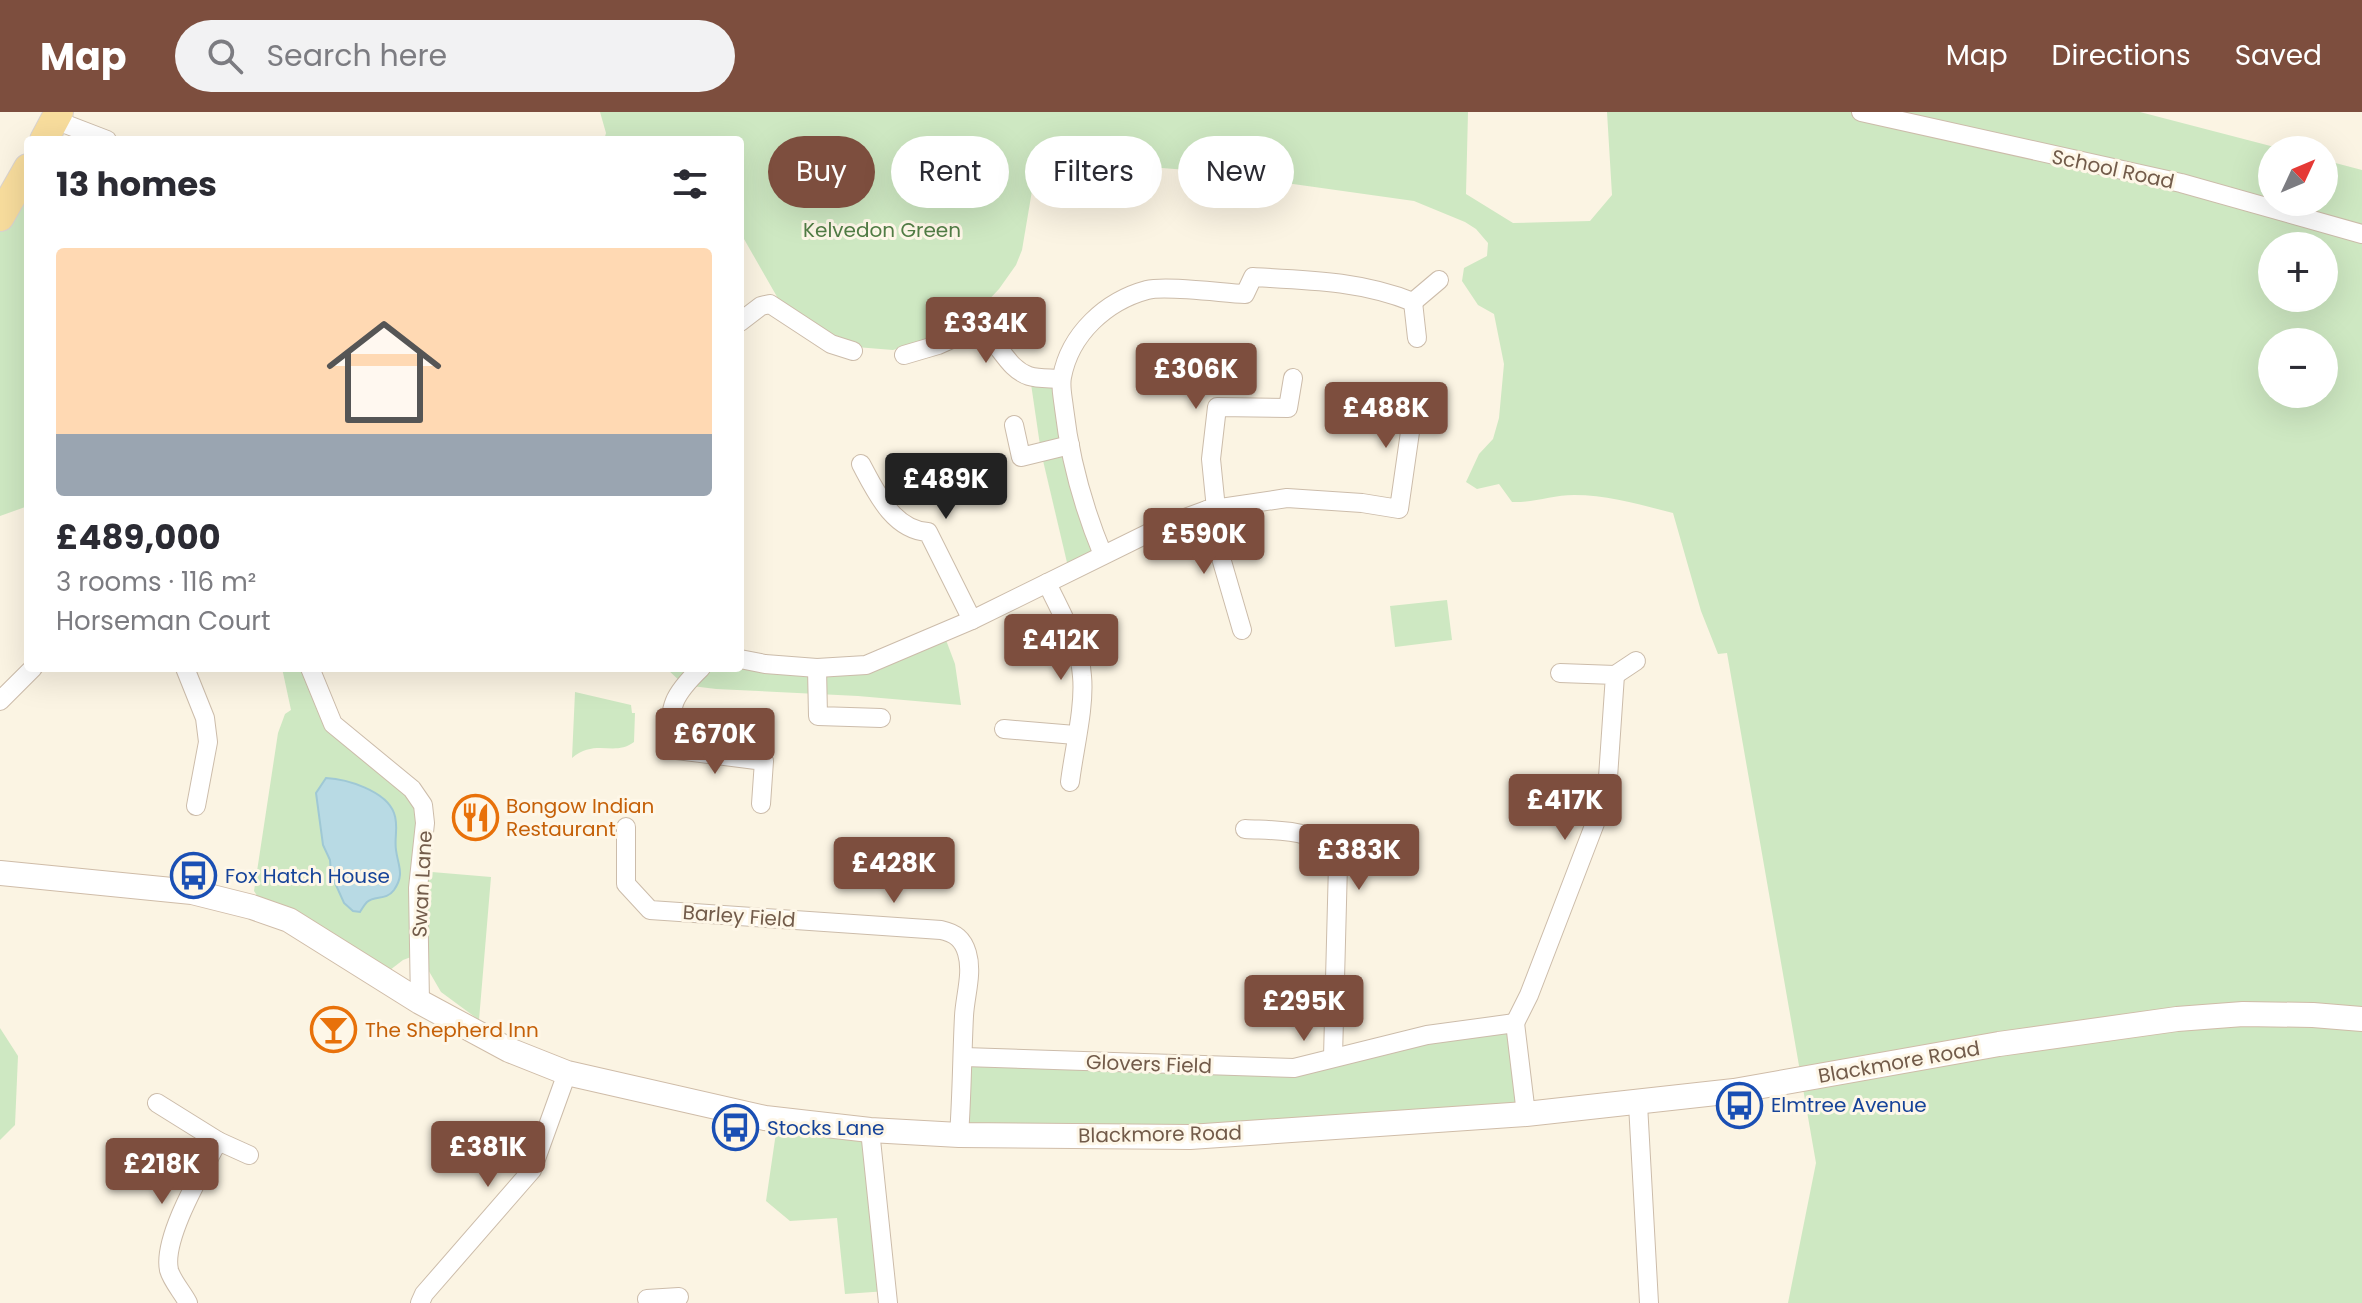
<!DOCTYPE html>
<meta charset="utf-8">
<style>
:root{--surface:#fff;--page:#f2f2f3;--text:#2b2b33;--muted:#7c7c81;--accent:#7d4e3e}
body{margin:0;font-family:Poppins,sans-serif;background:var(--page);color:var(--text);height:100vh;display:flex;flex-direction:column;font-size:30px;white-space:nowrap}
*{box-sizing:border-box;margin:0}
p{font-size:26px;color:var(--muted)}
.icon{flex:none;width:44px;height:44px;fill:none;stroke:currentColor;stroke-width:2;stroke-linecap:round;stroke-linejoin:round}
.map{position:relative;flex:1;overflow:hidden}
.panel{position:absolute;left:24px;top:24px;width:720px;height:536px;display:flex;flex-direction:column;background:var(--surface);border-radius:8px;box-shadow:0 8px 32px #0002}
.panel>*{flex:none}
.guide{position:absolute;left:768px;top:24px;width:760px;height:72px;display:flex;gap:16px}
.needle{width:52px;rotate:46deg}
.fabs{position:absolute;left:2258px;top:24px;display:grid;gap:16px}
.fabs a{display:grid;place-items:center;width:80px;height:80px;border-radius:50%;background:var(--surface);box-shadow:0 8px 32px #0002;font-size:40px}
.price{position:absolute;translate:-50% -68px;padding:0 18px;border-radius:8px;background:var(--accent);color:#fff;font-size:26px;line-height:52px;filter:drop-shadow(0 2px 4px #0008)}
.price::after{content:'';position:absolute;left:50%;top:48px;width:24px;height:18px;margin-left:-12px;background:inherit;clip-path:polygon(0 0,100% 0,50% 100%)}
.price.selected{background:#222;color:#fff}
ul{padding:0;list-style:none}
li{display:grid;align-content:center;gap:16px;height:424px;padding:0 32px}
li span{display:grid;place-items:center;height:248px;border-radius:8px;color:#555}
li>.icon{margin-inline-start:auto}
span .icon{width:144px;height:144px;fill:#fffc;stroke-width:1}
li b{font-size:34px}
h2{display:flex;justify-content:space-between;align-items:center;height:96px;padding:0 32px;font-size:34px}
.chip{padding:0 28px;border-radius:36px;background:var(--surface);box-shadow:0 8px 32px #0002;font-size:28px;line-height:72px}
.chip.selected{background:var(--accent);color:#fff}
header{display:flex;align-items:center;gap:48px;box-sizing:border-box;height:112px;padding:0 40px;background:var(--accent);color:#fff}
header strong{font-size:38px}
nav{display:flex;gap:44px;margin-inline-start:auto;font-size:28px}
.search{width:560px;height:72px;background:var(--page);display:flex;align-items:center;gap:20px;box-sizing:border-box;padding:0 28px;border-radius:44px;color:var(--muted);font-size:30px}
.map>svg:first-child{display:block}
</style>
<header>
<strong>Map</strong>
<div class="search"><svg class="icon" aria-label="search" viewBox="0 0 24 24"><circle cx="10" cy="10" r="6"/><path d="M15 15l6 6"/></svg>Search here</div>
<nav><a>Map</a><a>Directions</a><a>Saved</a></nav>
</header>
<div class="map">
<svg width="2362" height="1191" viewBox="0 0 2362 1191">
<rect width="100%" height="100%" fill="#fbf4e3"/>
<g fill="#cee8c2" fill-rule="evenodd">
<path d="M600 0H1468L1466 82 1513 111 1590 109 1612 83 1607 0H2140L2286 38H2272V90H2324V48L2362 58V1191H1788L1816 1051 1727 541 1718 542 1701 499 1673 401C1641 393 1608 383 1574 383 1553 383 1533 391 1512 390L1499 372 1477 377 1466 370 1479 342 1493 327 1499 306 1504 252 1494 202 1478 193 1462 169 1464 156 1487 144 1488 131 1476 117 1465 110 1414 89 1201 59 1083 50 1059 56 1036 55 1022 138 1016 153 999 177 969 209 938 225 893 238 856 235 825 225 784 197 740 120V28H604L606 21ZM2272 134H2324V186H2272ZM2272 230H2324V282H2272Z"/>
<path d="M28 56V394L0 404V105Z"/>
<path d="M1030 265 1061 267 1103 443 1069 459 1041 340Z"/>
<path d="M1447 488 1452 528 1395 535 1390 494Z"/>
<path d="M943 520 955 552 961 593 858 584 716 577 684 573 666 556 866 553Z"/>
<path d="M282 556H310L328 596 419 687 420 759 491 765 479 908 441 880 419 842 403 848 390 858 258 785 254 779 278 621 285 602 291 598Z"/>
<path d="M575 580 631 593 632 601H635L634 630C614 645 596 626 572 646Z"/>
<path d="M1515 911 1526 1002 959 1023 964 945 1247 955Z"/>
<path d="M0 916 18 944 15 1013 0 1028Z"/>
<path d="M778 1007 870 1018 887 1179 845 1182 837 1106 790 1109 766 1089Z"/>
</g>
<path fill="#b8dae4" stroke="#9fc8d5" stroke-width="2" d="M326 666C347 667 386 679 394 701 399 714 394 725 396 738 398 754 405 762 394 778 386 789 375 783 367 790 364 793 362 797 360 800L353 799 344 791 331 762 330 748 323 733 316 681Z"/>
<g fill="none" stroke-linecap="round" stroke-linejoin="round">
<defs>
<g id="street">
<path d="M1861 0 2181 71 2362 122"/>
<path d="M55 8 107 28"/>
<path d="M1413 190 1417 226"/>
<path d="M740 210 761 194 770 192 831 232 853 239"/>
<path d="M904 243 938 233 976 216C999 226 1005 256 1029 264 1038 267 1051 266 1061 267"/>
<path d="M1014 313 1021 345 1070 333"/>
<path d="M861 352C876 380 893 418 928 420L972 508"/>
<path d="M1216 397 1211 347 1217 295 1288 296 1293 266"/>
<path d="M1207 398 1242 518"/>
<path d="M1103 443C1083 395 1070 348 1064 296 1063 286 1060 275 1062 265 1070 222 1106 189 1147 178 1165 173 1223 181 1245 182L1253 165C1308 168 1361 169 1413 190L1439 168"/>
<path d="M1047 471C1060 499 1080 532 1082 564 1085 595 1074 637 1070 670"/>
<path d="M740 547 765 552 817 556 866 553 972 508 1163 414 1207 398 1287 386 1362 391 1399 397 1415 285"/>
<path d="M185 556 205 606 208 630 196 694"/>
<path d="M310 556 333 612 412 677 423 693 425 711 418 776 420 890"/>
<path d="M701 556C669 587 671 594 669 637L764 649 761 692"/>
<path d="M817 556 818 604 881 606"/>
<path d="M1615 563 1636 549"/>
<path d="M0 589 33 556"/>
<path d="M1004 617 1075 623"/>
<path d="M626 715V772L650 798 941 818C955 821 963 827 967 841 973 861 965 884 964 904 962 943 962 983 959 1023"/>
<path d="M1245 717C1279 719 1324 715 1338 752L1333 945"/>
<path d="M1515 911 1529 883 1607 680 1615 563 1560 561"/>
<path d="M964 945 1294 956 1427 923 1515 911 1526 1002"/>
<path d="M157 991 218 1029C203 1058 162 1126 169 1158 172 1169 183 1181 188 1191"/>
<path d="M1638 992 1649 1191"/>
<path d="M870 1018 888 1191"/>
<path d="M218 1029 249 1043"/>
<path d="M647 1187 679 1185"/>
<path d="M420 1191 424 1182 532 1058 567 961"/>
</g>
<path id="secondary" d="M0 761 192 780 252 795 289 808 420 890 509 938 567 961 765 1006 870 1018 959 1023 1190 1025 1526 1002 1734 979 1999 932 2177 907 2243 902 2313 903 2362 907"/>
<g id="primary">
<path d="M44 28 59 0"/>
<path d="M0 105 28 56"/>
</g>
</defs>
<use href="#street" stroke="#ccbcaa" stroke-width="20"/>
<use href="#secondary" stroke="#cfbca8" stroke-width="26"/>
<use href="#primary" stroke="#dad4d0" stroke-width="30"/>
<use href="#street" stroke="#fff" stroke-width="18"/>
<use href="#secondary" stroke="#fff" stroke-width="24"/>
<use href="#primary" stroke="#f8dd9d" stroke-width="28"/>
</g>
<defs>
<symbol id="restaurant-ring" viewBox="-11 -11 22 22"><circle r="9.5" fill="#fef7e8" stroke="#e8710a" stroke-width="1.5"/><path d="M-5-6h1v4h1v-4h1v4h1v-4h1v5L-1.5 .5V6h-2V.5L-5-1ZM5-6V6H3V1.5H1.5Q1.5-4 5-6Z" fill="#e8710a"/></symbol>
<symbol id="bus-ring" viewBox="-11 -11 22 22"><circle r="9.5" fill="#fef7e8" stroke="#1a4fb4" stroke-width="1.5"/><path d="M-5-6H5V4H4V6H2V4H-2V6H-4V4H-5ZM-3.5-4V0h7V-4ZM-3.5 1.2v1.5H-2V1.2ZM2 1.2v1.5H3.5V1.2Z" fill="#1a4fb4"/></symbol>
<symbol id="bar-ring" viewBox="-11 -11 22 22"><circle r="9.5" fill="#fef7e8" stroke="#e8710a" stroke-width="1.5"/><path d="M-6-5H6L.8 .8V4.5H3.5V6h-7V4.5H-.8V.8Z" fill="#e8710a"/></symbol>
</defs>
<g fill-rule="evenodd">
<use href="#restaurant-ring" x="450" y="680" width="51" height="51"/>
<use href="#bus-ring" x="168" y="738" width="51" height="51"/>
<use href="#bar-ring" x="308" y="892" width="51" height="51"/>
<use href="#bus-ring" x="1714" y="968" width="51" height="51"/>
<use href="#bus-ring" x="710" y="990" width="51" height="51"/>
</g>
<g text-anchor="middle" stroke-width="6" stroke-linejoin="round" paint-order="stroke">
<g font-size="20" fill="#725b4a" stroke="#fef7e8">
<text transform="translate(2113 57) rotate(12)" y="7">School Road</text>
<text transform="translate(422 772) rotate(-87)" y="7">Swan Lane</text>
<text transform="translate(739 804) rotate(4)" y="7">Barley Field</text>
<text transform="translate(1899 950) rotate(-10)" y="7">Blackmore Road</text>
<text transform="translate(1149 952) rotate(2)" y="7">Glovers Field</text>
<text transform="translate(1160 1022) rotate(-1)" y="7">Blackmore Road</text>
</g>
<g font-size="20" fill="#517d45" stroke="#fef7e8">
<text x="882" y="125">Kelvedon Green</text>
</g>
<g font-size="20" fill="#c56008" stroke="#fef7e8" text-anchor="start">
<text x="506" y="701">Bongow Indian<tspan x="506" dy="23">Restaurant</tspan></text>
<text x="365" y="925">The Shepherd Inn</text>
</g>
<g font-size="20" fill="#164399" stroke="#fef7e8" text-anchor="start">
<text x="225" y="771">Fox Hatch House</text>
<text x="1771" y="1000">Elmtree Avenue</text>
<text x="767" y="1023">Stocks Lane</text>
</g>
</g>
</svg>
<div class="fabs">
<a><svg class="needle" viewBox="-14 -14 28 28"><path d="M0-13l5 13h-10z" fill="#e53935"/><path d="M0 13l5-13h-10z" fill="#7c7c81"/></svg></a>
<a>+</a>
<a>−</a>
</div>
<b class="price" style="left:986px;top:253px">£334K</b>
<b class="price" style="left:1196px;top:299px">£306K</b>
<b class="price" style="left:1386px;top:338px">£488K</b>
<b class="price selected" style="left:946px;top:409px">£489K</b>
<b class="price" style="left:1204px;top:464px">£590K</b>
<b class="price" style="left:1061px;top:570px">£412K</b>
<b class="price" style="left:715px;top:664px">£670K</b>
<b class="price" style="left:1565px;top:730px">£417K</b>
<b class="price" style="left:1359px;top:780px">£383K</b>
<b class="price" style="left:894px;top:793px">£428K</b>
<b class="price" style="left:1304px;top:931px">£295K</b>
<b class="price" style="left:488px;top:1077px">£381K</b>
<b class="price" style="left:162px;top:1094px">£218K</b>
<div class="guide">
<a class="chip selected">Buy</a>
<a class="chip">Rent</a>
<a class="chip">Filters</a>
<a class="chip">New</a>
</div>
<section class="panel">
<h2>13 homes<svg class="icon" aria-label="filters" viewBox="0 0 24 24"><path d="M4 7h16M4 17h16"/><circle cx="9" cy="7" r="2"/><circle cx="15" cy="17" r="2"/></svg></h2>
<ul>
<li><span style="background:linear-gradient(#ffd9b3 75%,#9aa5b1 0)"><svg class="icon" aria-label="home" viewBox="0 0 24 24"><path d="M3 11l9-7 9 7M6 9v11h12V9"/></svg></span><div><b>£489,000</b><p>3 rooms · 116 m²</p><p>Horseman Court</p></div></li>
</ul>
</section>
</div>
